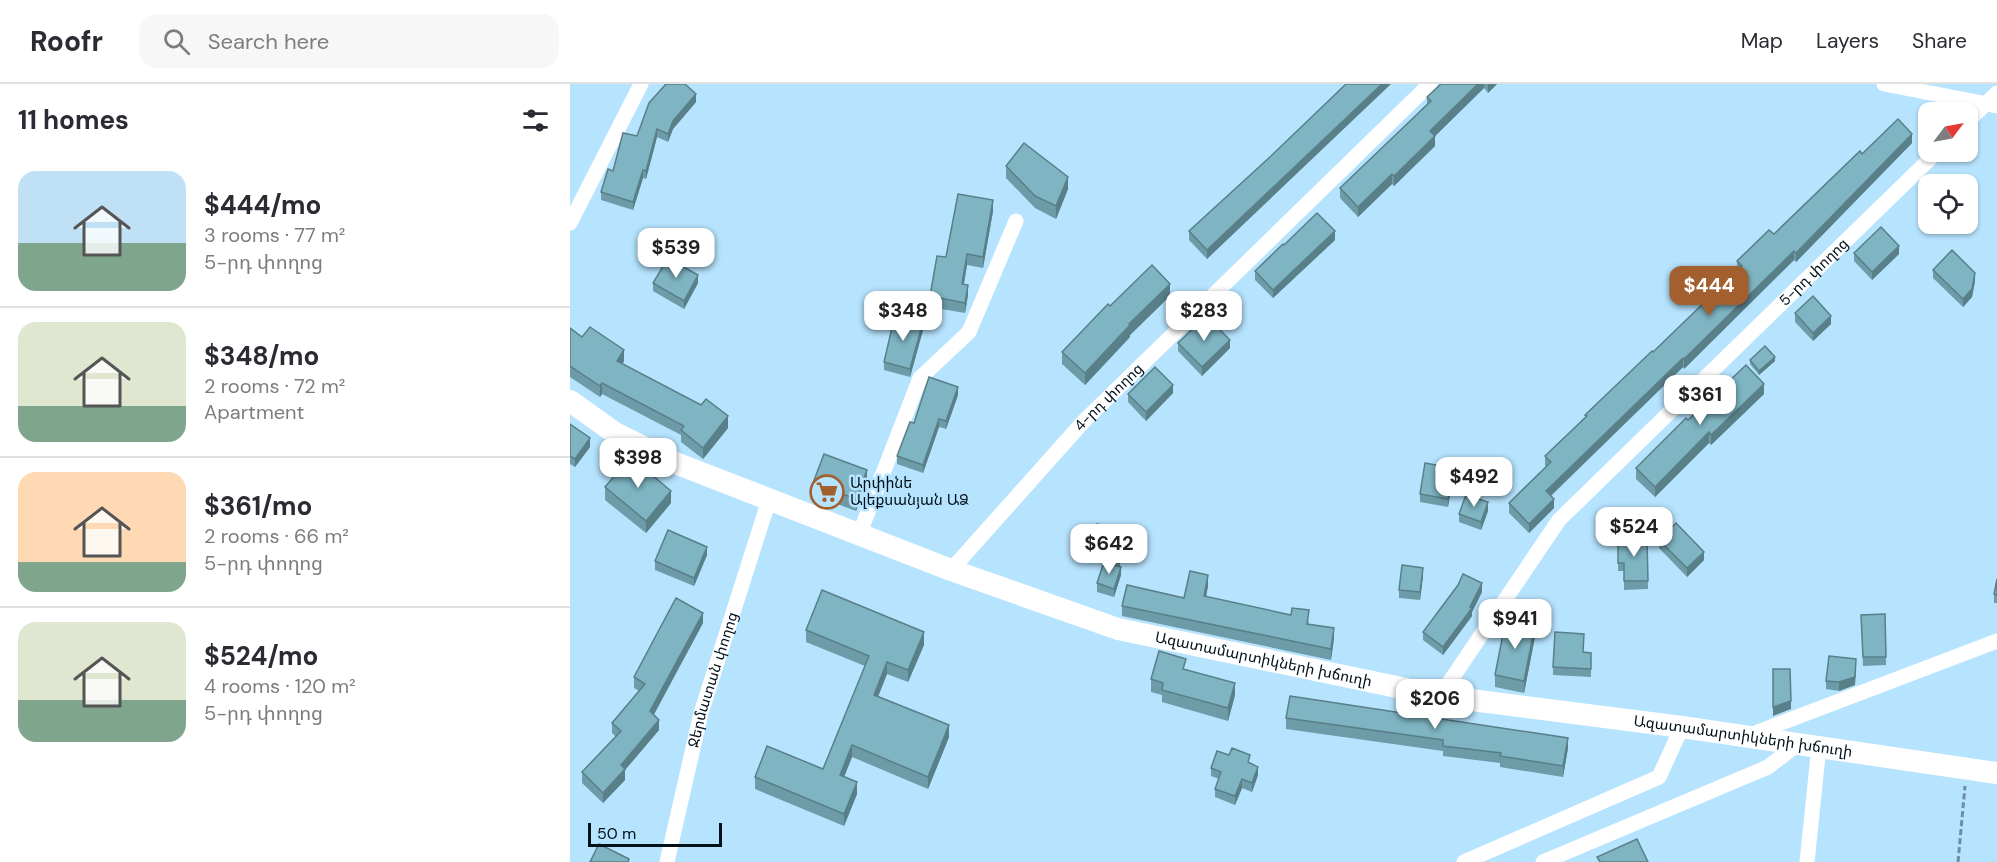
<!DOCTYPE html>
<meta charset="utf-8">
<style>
:root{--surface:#fff;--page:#f7f7f7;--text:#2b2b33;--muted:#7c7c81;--line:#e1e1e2;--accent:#a3602e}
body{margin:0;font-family:"DM Sans","Noto Sans Armenian",sans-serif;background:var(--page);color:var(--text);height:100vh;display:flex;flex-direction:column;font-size:22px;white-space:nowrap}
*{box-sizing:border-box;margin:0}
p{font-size:20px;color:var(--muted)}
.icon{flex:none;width:33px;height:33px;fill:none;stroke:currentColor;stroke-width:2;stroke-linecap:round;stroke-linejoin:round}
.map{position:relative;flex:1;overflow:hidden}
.panel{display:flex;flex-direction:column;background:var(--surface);width:570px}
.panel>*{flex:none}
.needle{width:39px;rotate:58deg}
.fabs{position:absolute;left:1348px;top:18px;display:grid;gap:12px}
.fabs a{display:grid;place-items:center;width:60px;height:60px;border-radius:12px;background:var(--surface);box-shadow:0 2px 4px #0004;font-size:30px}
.scale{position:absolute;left:18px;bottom:15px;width:134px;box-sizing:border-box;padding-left:6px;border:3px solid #02111a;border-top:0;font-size:16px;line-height:21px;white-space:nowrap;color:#02111a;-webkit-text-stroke:4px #b6e3fe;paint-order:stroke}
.price{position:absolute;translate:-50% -51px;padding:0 14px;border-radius:12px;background:#fff;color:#222;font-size:20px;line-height:39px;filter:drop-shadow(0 2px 3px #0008)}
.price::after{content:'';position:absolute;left:50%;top:36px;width:18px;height:14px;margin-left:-9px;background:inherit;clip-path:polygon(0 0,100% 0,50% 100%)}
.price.on{background:var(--accent);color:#fff}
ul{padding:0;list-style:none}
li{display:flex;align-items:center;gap:18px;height:150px;padding:0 18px}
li+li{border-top:2px solid var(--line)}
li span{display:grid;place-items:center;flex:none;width:168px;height:120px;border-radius:18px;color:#555}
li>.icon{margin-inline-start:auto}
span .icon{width:72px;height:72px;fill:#fffc;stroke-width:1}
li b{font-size:26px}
h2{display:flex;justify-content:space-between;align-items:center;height:72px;padding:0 18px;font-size:26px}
header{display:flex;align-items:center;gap:36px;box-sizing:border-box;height:84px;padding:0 30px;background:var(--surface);border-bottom:2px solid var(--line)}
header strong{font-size:28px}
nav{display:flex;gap:33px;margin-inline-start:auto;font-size:21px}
.search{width:420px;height:54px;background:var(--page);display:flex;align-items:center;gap:15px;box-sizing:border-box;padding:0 21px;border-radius:18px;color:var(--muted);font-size:22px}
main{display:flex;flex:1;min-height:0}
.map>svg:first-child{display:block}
</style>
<header>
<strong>Roofr</strong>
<div class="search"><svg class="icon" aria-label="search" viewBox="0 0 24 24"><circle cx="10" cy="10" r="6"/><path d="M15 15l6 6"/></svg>Search here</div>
<nav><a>Map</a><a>Layers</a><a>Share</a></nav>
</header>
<main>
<section class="panel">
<h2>11 homes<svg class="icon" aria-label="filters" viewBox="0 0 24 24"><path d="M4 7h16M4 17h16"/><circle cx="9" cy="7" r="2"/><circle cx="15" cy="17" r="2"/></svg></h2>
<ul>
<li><span style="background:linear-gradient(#bfe0f5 60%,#7fa58c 0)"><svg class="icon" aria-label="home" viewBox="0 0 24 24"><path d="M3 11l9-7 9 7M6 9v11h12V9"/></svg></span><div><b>$444/mo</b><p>3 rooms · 77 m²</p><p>5-րդ փողոց</p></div></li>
<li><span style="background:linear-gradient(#dfe7d0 70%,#7fa58c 0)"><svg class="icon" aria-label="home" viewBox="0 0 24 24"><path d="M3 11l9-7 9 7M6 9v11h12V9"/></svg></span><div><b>$348/mo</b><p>2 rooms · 72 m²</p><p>Apartment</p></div></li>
<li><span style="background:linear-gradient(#ffd9b3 75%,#7fa58c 0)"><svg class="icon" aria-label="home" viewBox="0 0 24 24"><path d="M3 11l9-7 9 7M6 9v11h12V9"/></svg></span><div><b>$361/mo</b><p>2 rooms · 66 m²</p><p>5-րդ փողոց</p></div></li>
<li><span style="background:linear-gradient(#dfe7d0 65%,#7fa58c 0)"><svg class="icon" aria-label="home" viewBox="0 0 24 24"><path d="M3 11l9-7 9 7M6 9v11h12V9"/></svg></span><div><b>$524/mo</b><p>4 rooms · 120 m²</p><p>5-րդ փողոց</p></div></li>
</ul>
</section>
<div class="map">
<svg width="1427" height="778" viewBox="0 0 1427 778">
<rect width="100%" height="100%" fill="#b6e3fe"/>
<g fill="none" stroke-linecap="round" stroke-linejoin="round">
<path stroke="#6d8ea2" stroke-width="3" stroke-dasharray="6 3" stroke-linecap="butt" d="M1388 778 1395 702"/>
<g stroke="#fff" stroke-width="15">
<path d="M1314 0 1427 22"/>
<path d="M1398 37 1427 9"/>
<path d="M0 139 71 0"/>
<path d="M289 451 350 294 399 248 446 137"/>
<path id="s1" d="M381 486 514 337 860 0"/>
<path id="s2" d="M870 612 989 436 1367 68"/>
<path d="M1180 651 1427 557"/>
<path id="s3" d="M97 778 131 629 199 416"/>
<path d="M894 778 1089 693 1112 643"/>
<path d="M973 778 1198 683 1228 660"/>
<path d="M1237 778 1249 662"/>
</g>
<path stroke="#fff" stroke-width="22" id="s4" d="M0 317 45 349 108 380 381 486 548 545 870 612 1112 643 1427 689"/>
</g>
<g fill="#6d9ca8">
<path d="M871 0H927L918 9 914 4 865 52V62L824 102 822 100 788 133 770 114V104L857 20V13Z"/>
<path d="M126 18 103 45 98 58 87 53 76 95 73 94 63 126 31 116V108L43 87 67 52Z"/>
<path d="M1342 59 1226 178 1224 176 1114 285 1113 283 981 412 984 424 959 449 939 429V419L976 383 975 381V372L1015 333V331L1083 268 1167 187V177L1204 150 1292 70Z"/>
<path d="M701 72 637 175 619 156V147Z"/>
<path d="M436 82 498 105 486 135 465 124 436 94Z"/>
<path d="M423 127 413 184 397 181 394 200 398 211 395 229 360 223V212L376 173Z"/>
<path d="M765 156 703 214 685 196V187Z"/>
<path d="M1284 169 1329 170 1302 196 1284 177Z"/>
<path d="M1363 186 1405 197 1402 213 1393 223 1363 194Z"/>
<path d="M83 199H128L114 225 83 207Z"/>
<path d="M600 212 560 251V253L515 301 492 280V268L540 222Z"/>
<path d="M1225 229 1261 240 1243 257 1225 238Z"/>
<path d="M0 244 12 253 54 277 52 280 158 344 133 375 111 358V351L32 310 30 313 0 293Z"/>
<path d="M353 246 340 293 314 286V278Z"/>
<path d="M608 259 660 264 632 292 608 267Z"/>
<path d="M1180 276 1205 277 1189 291 1180 280Z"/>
<path d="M603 309 576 337 558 318V310Z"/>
<path d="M1194 310 1141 361 1139 359 1085 413 1066 395V384L1118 336Z"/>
<path d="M388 311 376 345 369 343 353 389 327 380V372L344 339Z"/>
<path d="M0 340 20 363 5 383 0 380Z"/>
<path d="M883 392 878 423 850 418V410Z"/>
<path d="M297 398 286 427 243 411V399Z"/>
<path d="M35 403 101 419 76 449 35 416Z"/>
<path d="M918 427 911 446 889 438V430Z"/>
<path d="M1048 454H1077L1078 505 1054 506V487H1048Z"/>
<path d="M1089 456 1134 476 1117 493 1089 464Z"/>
<path d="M557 459 549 483 551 491 544 513 527 508V499L537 479 518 472V464Z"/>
<path d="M137 471 124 502 85 486V477Z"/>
<path d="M853 492 850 516 829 514V506Z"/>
<path d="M1427 495V519H1424V510Z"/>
<path d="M638 502 636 513 739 537 738 541 764 554 761 576 552 532V522L614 514Z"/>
<path d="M912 508 902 528V532L873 571 853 556V548Z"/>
<path d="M1315 530 1316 581 1293 582 1291 531Z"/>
<path d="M133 539 83 631 89 646 55 686V696L33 719 12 699V688L46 653 42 649V639L69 607 64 604V593Z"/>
<path d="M236 546 354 561 338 598 317 590 308 612 379 653 358 705 282 673 274 693 287 710 274 742 185 705V693L253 685 295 582 236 558Z"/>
<path d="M965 553 954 609 925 603V591Z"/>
<path d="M1013 568 1021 569V593L983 591V583Z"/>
<path d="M1286 583 1285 601 1269 607 1256 605V597Z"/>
<path d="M616 585 665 611 658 637 592 618V611L581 608V595Z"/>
<path d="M716 634 998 664 993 693 930 683V679L873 672V667L716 645Z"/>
<path d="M680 680 688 691 682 708 672 704 665 721 645 713V705L649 695 641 692V684Z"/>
</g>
<g fill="#597f88">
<path d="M812 0H821L637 175V166Z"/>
<path d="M908 0H914V4L860 57V47Z"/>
<path d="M918 0H927L918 9Z"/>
<path d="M126 10V18L103 45 98 58V50L103 37Z"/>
<path d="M87 45V53L76 95V87Z"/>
<path d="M1342 50V59L1226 178V169Z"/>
<path d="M865 52V62L824 102V92Z"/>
<path d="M73 86V94L63 126V118Z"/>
<path d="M822 90V100L788 133V123Z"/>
<path d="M498 93V105L486 135V122Z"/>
<path d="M423 116V127L413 184V173Z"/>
<path d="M765 147V156L703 214V206Z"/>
<path d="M1329 162V170L1302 196V188Z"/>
<path d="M1224 167V176L1114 285V275Z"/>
<path d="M397 170V181L392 210V200Z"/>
<path d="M1405 189V197L1402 213 1393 223V215Z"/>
<path d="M128 191V199L114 225V217Z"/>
<path d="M600 200V212L560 251V253L515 301V289L559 240Z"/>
<path d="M398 201V211L395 229V219Z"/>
<path d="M1261 232V240L1243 257V249Z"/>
<path d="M353 238V246L340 293V285Z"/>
<path d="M660 256V264L632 292V283Z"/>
<path d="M54 266V277L47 289V277Z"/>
<path d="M1205 273V277L1189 291V287Z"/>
<path d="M1113 274V283L976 416V407Z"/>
<path d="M32 299V310L30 313V302Z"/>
<path d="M1194 300V310L1141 361V351Z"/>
<path d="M603 301V309L576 337V328Z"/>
<path d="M388 303V311L376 345V337Z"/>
<path d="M158 332V344L133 375V364Z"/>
<path d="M369 335V343L353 389V381Z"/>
<path d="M1139 348V359L1085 413V403Z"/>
<path d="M20 354V363L5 383V375Z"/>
<path d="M883 384V392L878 423V415Z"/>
<path d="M297 386V398L286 427V415Z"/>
<path d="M101 407V419L76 449V437Z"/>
<path d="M984 415V424L959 449V440Z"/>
<path d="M918 418V427L911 446V438Z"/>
<path d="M557 450V459L549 483V475Z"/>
<path d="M137 463V471L124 502V494Z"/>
<path d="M1134 468V476L1117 493V484Z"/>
<path d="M551 483V491L544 513V505Z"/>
<path d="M853 484V492L850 516V508Z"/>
<path d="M638 491V502L634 523V512Z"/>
<path d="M912 499V508L902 528V532L873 571V563L900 523Z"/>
<path d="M133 529V539L80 638V627Z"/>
<path d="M965 541V553L954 609V597Z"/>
<path d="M764 544V554L761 576V565Z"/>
<path d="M354 548V561L338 598V586Z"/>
<path d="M1286 575 1285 601 1269 607V598Z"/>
<path d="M317 578V590L304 623V611Z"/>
<path d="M665 599V611L658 637V624Z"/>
<path d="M1221 617V625L1203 632V623Z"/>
<path d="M89 636V646L55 686V696L33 719V709L51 681Z"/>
<path d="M379 641V653L358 705V693Z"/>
<path d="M998 654V664L993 693V682Z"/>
<path d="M282 661V673L270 703V691Z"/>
<path d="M688 683V691L682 708V699Z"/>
<path d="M672 695V704L665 721V712Z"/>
<path d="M287 698V710L274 742V730Z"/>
</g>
<g fill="#7fb5c3" stroke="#597f88" stroke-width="1.5">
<path d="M96 0H115L126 10 103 37 98 50 87 45 76 87 73 86 63 118 31 108 38 85 43 87 53 49 67 52 79 19Z"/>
<path d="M776 0H812L637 166 619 147 701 72Z"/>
<path d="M871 0H908L860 47 865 52 824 92 822 90 788 123 770 104 861 17 857 13Z"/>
<path d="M1328 35 1342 50 1226 169 1224 167 1114 275 1113 274 976 407 984 415 959 440 939 419 981 378 975 372 1017 332 1015 331 1082 267 1083 268 1172 182 1167 177 1199 146 1204 150 1290 67 1292 70Z"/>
<path d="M454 59 498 93 486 122 465 112 436 82Z"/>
<path d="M388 110 423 116 413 173 397 170 392 200 398 201 395 219 360 212 367 172 376 173Z"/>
<path d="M747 129 765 147 703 206 685 187 713 160 714 161Z"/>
<path d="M1311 143 1329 162 1302 188 1284 169Z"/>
<path d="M1382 166 1405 189 1402 205 1393 215 1363 186Z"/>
<path d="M98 174 128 191 114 217 83 199Z"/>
<path d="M582 181 600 200 559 240 560 241 515 289 492 268 538 220 540 222Z"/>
<path d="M1243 212 1261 232 1243 249 1225 229Z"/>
<path d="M325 231 353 238 340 285 314 278Z"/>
<path d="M636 232 660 256 632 283 608 259Z"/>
<path d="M20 243 54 266 47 277 131 321 136 315 158 332 133 364 111 346 114 342 32 299 30 302 0 282V244L12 253Z"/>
<path d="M1195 262 1205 273 1189 287 1180 276Z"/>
<path d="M1176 281 1194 300 1141 351 1139 348 1085 403 1066 384 1116 334 1118 336Z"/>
<path d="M585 283 603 301 576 328 558 310Z"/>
<path d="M359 293 388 303 376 337 369 335 353 381 327 372 340 338 344 339Z"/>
<path d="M0 340 20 354 5 375 0 372Z"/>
<path d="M254 370 297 386 286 415 243 399Z"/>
<path d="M61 373 101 407 76 437 35 403Z"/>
<path d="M855 379 883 384 878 415 850 410Z"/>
<path d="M896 411 918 418 911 438 889 430Z"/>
<path d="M1106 439 1134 468 1117 484 1089 456Z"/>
<path d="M527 440 557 450 549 475 518 464Z"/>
<path d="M98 446 137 463 124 494 85 477Z"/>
<path d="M1048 454H1077L1078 497H1054V479H1048Z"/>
<path d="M534 478 551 483 544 505 527 499Z"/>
<path d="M832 481 853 484 850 508 829 506Z"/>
<path d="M620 487 638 491 634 512 721 531 722 524 739 526 737 540 764 544 761 565 552 522 557 501 614 514Z"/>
<path d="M893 490 912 499 900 523 902 524 873 563 853 548 888 501Z"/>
<path d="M1427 495V511L1424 510Z"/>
<path d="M252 506 354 548 338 586 317 578 304 611 379 641 358 693 282 661 270 691 287 698 274 730 185 693 197 662 253 685 299 572 236 546Z"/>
<path d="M106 514 133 529 80 627 89 636 51 681 55 685 33 709 12 688 51 647 42 639 75 600 64 593Z"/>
<path d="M1315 530 1316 573H1293L1291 531Z"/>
<path d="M936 535 965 541 954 597 925 591Z"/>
<path d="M985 548 1014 550 1013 568 1021 569V585L983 583Z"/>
<path d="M589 567 616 575 613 585 665 599 658 624 592 606 593 599 581 595Z"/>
<path d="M1259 572 1286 575 1285 593 1269 598 1256 597Z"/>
<path d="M1203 585H1220L1221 617 1203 623Z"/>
<path d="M720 612 998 654 993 682 930 672 931 669 873 662V656L716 634Z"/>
<path d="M662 664 680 671 678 678 688 683 682 699 672 695 665 712 645 705 651 688 641 684 647 667 659 671Z"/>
<path d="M1067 755 1078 778H1030L1027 773Z"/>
<path d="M29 760 59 775 58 778H20Z"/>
</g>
<defs>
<symbol id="supermarket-ring" viewBox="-11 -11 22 22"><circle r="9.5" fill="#b6e3fe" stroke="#a3602e" stroke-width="1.5"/><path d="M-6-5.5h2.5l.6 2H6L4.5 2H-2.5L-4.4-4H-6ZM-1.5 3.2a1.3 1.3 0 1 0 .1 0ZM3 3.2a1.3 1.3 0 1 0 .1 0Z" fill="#a3602e"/></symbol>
</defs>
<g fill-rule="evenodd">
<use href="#supermarket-ring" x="238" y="389" width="38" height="38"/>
</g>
<g text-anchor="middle" stroke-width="5" stroke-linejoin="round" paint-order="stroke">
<g font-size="15" fill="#02111a" stroke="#b6e3fe">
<text dy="5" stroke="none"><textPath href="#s2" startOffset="568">5-րդ փողոց</textPath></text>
<text dy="5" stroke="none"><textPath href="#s1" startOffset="234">4-րդ փողոց</textPath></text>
<text dy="5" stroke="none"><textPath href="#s4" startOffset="744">Ազատամարտիկների խճուղի</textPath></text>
<text dy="5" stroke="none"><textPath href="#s3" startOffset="188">Ջերմատան փողոց</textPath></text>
<text dy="5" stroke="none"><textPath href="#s4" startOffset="1230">Ազատամարտիկների խճուղի</textPath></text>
</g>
<g font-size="15" fill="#02111a" stroke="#b6e3fe" text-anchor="start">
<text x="280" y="404">Արփինե<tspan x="280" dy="17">Ալեքսանյան ԱՁ</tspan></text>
</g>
</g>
</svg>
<div class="fabs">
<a><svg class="needle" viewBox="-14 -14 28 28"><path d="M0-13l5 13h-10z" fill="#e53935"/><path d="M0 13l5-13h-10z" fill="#7c7c81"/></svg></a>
<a><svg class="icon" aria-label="locate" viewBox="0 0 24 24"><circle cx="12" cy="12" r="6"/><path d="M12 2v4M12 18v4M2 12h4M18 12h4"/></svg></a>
</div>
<div class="scale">50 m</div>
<b class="price" style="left:106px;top:195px">$539</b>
<b class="price on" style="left:1139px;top:233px">$444</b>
<b class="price" style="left:333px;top:258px">$348</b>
<b class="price" style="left:634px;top:258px">$283</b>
<b class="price" style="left:1130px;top:342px">$361</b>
<b class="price" style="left:68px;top:405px">$398</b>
<b class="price" style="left:904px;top:424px">$492</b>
<b class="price" style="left:1064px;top:474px">$524</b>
<b class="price" style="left:539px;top:491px">$642</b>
<b class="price" style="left:945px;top:566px">$941</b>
<b class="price" style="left:865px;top:646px">$206</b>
</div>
</main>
